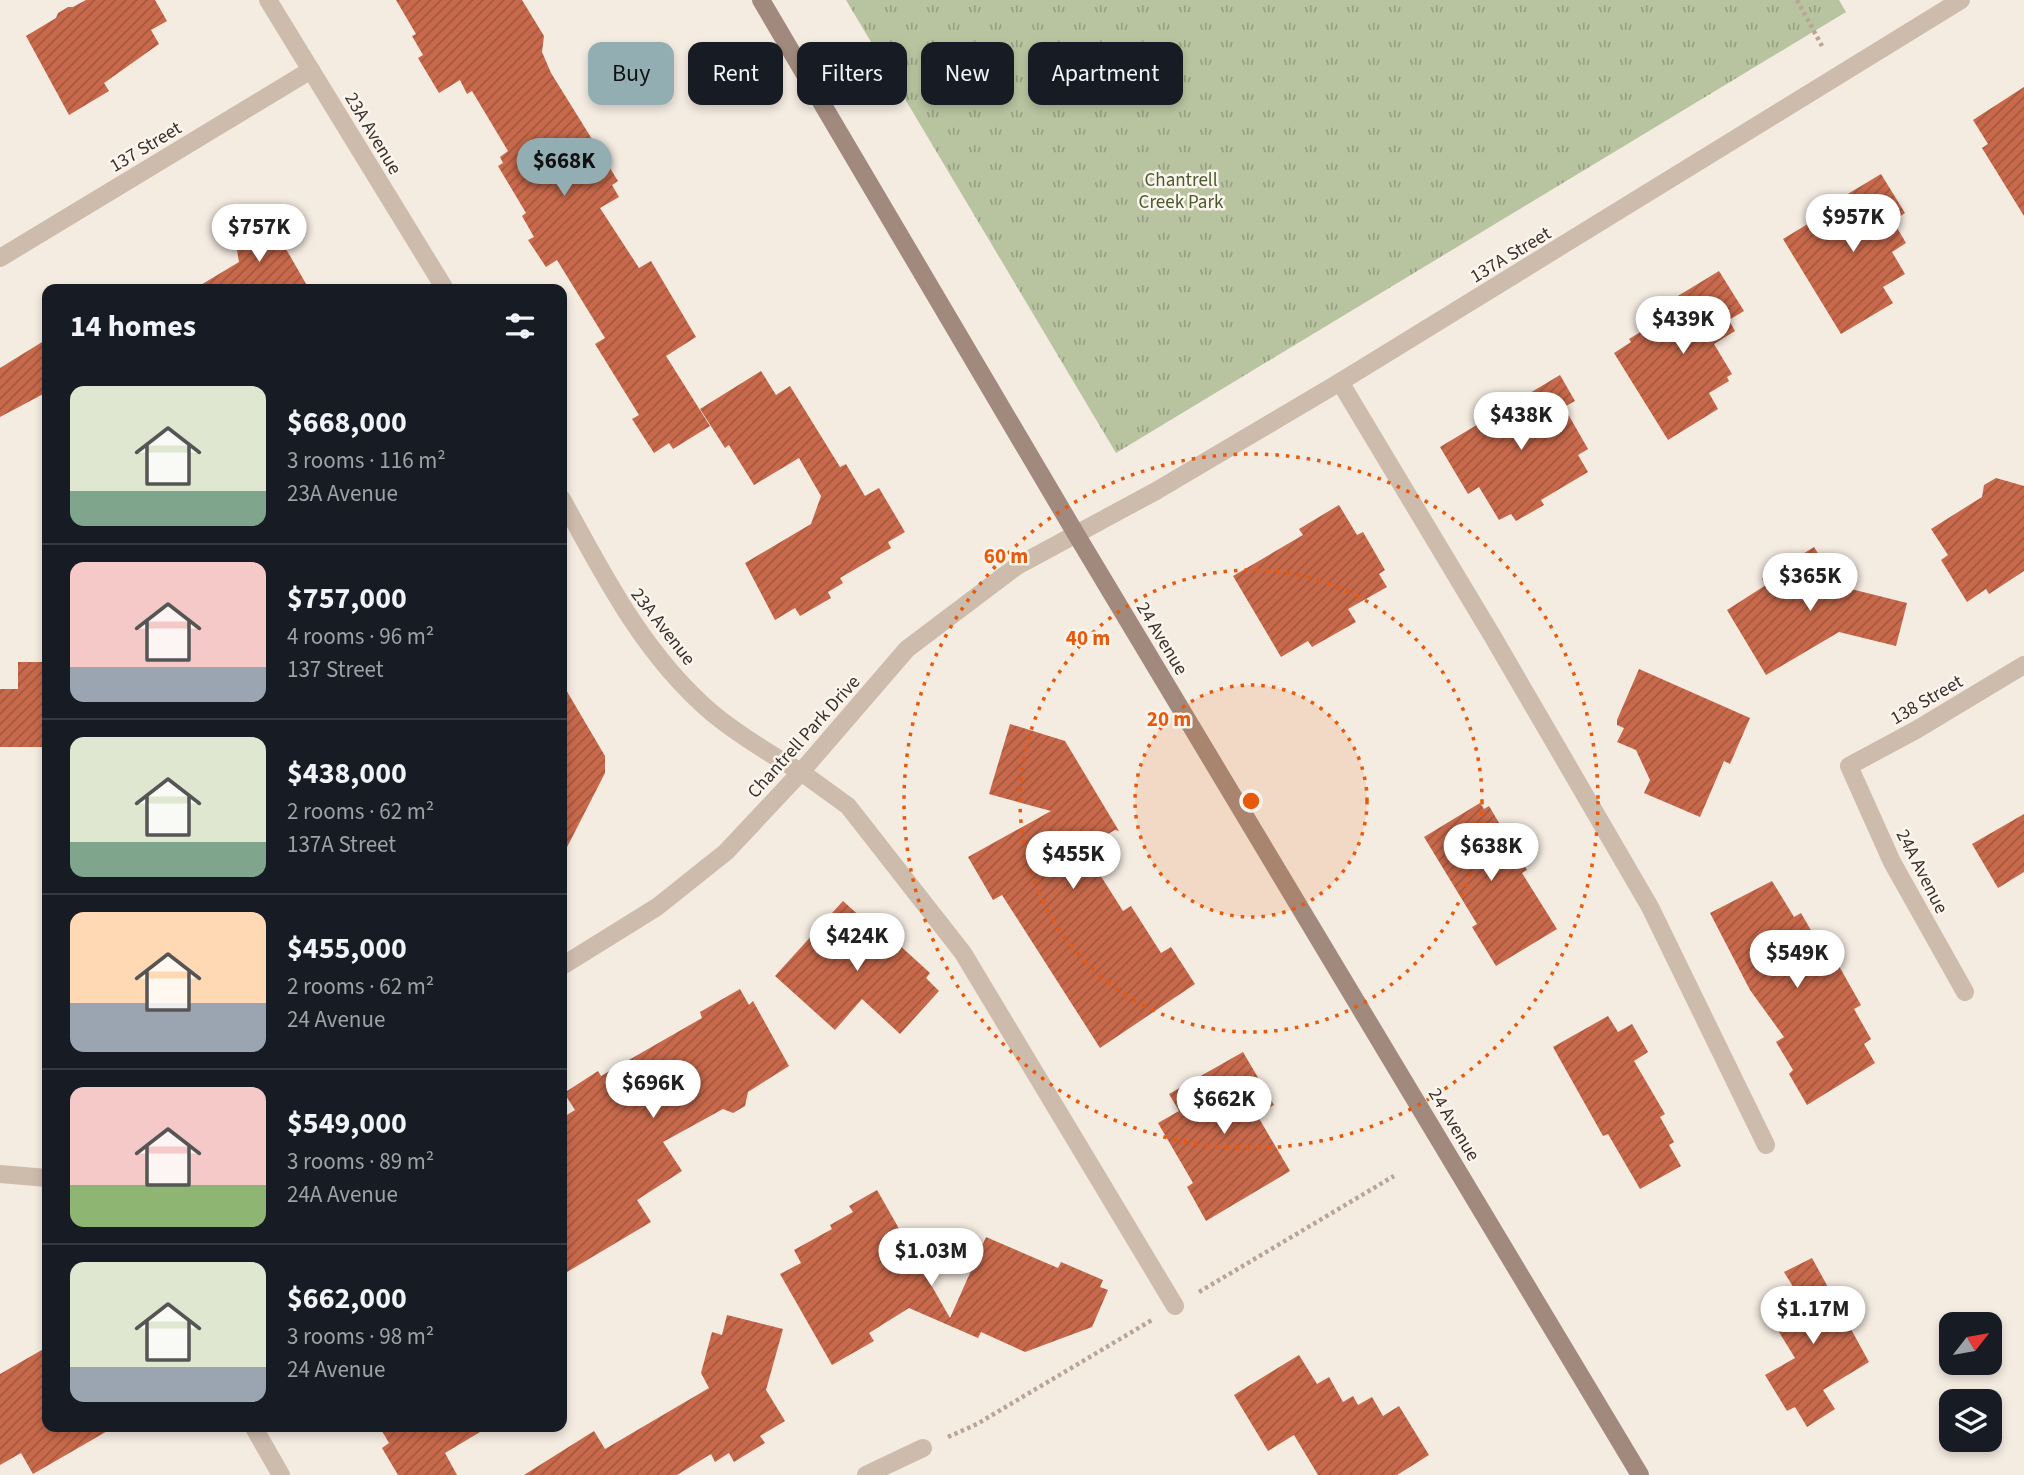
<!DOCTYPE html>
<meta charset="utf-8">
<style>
:root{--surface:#171b24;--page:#20242c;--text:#f1f3f6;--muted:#9ea1a6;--line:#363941;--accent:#92aeb2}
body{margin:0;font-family:"Source Sans 3",sans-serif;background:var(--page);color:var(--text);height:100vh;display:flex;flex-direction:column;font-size:26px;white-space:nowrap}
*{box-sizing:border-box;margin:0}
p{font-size:23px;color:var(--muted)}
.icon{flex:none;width:38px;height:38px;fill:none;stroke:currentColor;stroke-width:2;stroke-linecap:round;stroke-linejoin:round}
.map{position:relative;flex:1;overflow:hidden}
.drawer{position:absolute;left:42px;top:284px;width:525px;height:1148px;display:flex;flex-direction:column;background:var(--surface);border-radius:14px;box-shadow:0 4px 10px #0003}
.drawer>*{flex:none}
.top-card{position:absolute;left:588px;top:42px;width:665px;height:63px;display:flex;gap:14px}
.needle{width:46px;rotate:59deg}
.controls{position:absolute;left:1939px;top:1312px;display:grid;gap:14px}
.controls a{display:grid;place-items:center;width:63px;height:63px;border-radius:14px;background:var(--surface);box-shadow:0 4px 10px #0003;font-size:35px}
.price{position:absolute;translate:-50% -60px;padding:0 16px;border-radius:24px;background:#fff;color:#222;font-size:23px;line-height:46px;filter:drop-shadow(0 2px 4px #0008)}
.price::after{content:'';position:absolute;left:50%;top:42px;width:21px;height:16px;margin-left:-10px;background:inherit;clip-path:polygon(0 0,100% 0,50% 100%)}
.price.active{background:var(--accent);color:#111}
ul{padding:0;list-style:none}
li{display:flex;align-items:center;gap:21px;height:175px;padding:0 28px}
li+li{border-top:2px solid var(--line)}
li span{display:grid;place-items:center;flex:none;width:196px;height:140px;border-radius:14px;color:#555}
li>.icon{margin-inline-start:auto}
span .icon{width:84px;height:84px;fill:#fffc;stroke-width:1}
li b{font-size:30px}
h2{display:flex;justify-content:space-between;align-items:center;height:84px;padding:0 28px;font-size:30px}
.tag{padding:0 24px;border-radius:14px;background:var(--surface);box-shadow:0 4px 10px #0003;font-size:24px;line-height:63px}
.tag.active{background:var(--accent);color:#111}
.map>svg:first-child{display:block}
</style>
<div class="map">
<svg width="2024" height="1475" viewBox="0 0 2024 1475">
<defs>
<pattern id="park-tufts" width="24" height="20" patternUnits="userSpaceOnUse" patternTransform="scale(1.75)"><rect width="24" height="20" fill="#b8c4a0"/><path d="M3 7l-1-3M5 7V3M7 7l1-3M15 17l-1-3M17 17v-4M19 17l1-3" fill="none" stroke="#97a083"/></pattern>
<pattern id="building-hatch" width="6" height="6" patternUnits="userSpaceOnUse" patternTransform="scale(1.75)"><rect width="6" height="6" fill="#c8694b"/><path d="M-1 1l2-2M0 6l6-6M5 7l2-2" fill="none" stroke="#a4573f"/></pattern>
</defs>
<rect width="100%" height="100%" fill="#f4ebe1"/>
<path fill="url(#park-tufts)" d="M846 0H1839L1846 12 1116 453Z"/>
<g fill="url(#building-hatch)">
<path d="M86 0H155L167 21 151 30 159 44 104 83 109 91 69 115 26 36 56 18 58 13 68 7H73Z"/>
<path d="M396 0H522L544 36 542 52 551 73 618 181 612 185 619 197 600 208 639 268 651 261 696 337 666 356 710 426 673 449 669 443 654 453 632 419 639 415 595 344 605 338 557 260 546 267 528 240 534 237 522 216 526 213 498 166 503 163 500 157 508 151 472 91 467 94 460 80 439 93 418 58 423 55 412 36 416 34Z"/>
<path d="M2024 87V216L1982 148 1988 144 1973 120Z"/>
<path d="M1881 174 1905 213 1893 221 1906 243 1892 252 1905 274 1883 287 1893 303 1841 334 1783 239 1849 199 1846 195Z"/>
<path d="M261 223 278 235 309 289H194L239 262 235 239 246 225Z"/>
<path d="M1719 271 1744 311 1729 320 1735 331 1714 344 1732 374 1727 377 1729 381 1709 393 1718 409 1668 440 1614 353 1631 342 1629 339 1663 318 1660 315 1672 308 1668 302Z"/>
<path d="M47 339V392L0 417V368Z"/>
<path d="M761 371 776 395 790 386 840 467 846 464 865 496 879 488 905 532 888 542 891 548 840 578 843 583 828 592 831 598 800 616 795 608 775 620 745 563 811 524 821 496 799 458 754 485 729 445 725 448 700 409Z"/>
<path d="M1560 375 1575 401 1564 407 1588 449 1578 455 1588 472 1541 500 1544 505 1516 521 1511 514 1499 520 1479 487 1468 494 1440 447Z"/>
<path d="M1996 478 2024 486V571L1989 594 1986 589 1967 602 1941 560 1948 555 1931 529 1982 497 1984 485Z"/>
<path d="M1339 505 1357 535 1363 532 1385 570 1379 574 1387 587 1348 609 1356 622 1312 647 1308 641 1281 657 1233 576 1303 535 1299 529Z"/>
<path d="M1814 547 1839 586 1907 603 1896 646 1839 632 1766 675 1727 610 1766 585 1762 579Z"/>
<path d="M18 662H47V747H0V689H18Z"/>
<path d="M1639 669 1750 718 1730 764 1724 761 1700 817 1644 793 1650 780 1636 750 1617 742 1624 728 1617 725V720Z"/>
<path d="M562 683 605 756V773L562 857Z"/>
<path d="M1010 724 1065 741 1119 831 1115 830 1083 848 1123 911 1131 906 1161 953 1171 947 1195 984 1100 1048 1002 895 993 900 968 857 1051 811 989 794Z"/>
<path d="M1480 803 1484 809 1489 806 1527 870 1522 873 1557 929 1496 966 1472 927 1477 924 1424 837Z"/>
<path d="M2024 814V872L1998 888 1972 844Z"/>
<path d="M1772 881 1794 917 1801 913 1816 939 1822 936 1861 1005 1854 1009 1871 1039 1864 1044 1875 1063 1807 1105 1789 1074 1793 1070 1776 1042 1784 1037 1750 990 1710 913Z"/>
<path d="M843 901 893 946 896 942 930 973 926 978 939 991 900 1034 862 999 835 1030 775 976Z"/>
<path d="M740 989 749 1005 753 1001 789 1066 748 1092 745 1106 733 1113 723 1109 663 1142 682 1171 637 1200 651 1222 562 1275V1118L575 1110 564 1093 598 1071 601 1076 702 1018 700 1012Z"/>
<path d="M1608 1016 1618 1032 1632 1024 1648 1052 1634 1061 1665 1114 1660 1117 1674 1142 1669 1145 1681 1166 1640 1189 1608 1134 1603 1136 1553 1047Z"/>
<path d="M1243 1052 1274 1105 1257 1115 1290 1171 1206 1221 1187 1187 1193 1183 1158 1123 1179 1111 1169 1094Z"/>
<path d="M877 1190 950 1318 986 1237 1058 1268 1061 1262 1103 1280 1100 1287 1108 1290 1092 1327 1025 1352 981 1332 978 1338 909 1308 869 1333 874 1341 832 1365 780 1274 801 1263 794 1250 832 1229 830 1225 853 1212 849 1206Z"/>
<path d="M1812 1258 1869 1362 1823 1390 1835 1409 1807 1427 1795 1407 1787 1411 1765 1375 1795 1358 1769 1316 1800 1298 1784 1272Z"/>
<path d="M727 1315 783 1329 766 1390 785 1421 760 1436 765 1443 734 1462 729 1453 715 1462 711 1454 677 1475H524L594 1431 605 1449 709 1388 701 1373 712 1332 722 1335Z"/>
<path d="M47 1347V1426H116L33 1474 21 1453 0 1465V1374Z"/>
<path d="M1299 1355 1317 1384 1329 1377 1343 1402 1353 1396 1358 1405 1372 1397 1383 1416 1399 1406 1429 1455 1397 1475H1318L1294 1435 1268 1451 1234 1395Z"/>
<path d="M379 1426H490L445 1453 457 1475H398L382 1448 389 1443Z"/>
</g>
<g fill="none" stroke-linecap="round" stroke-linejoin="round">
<g stroke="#b9a596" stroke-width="4.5" stroke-dasharray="3.5 3.5" stroke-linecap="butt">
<path d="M1797 0 1822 46"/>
<path d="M1199 1292 1394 1176"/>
<path d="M948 1437 977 1424 1152 1320"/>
</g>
<g stroke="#cdbbac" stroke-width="18">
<path d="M1340 382 1493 637 1650 907 1766 1145"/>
<path d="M801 772 848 806 963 953 1175 1306"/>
</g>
<g stroke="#cdbbac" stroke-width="18">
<path d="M268 0 445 289"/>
<path d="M0 258 311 70"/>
<path d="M562 499C604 576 644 655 712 713 740 736 770 754 801 772"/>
<path d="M562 966 657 907 726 852 801 772 907 649 1017 566 1156 491 1340 382 1961 0"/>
<path d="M1965 992 1892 862 1849 766 1916 730 2024 665"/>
<path d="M0 1174 47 1178"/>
<path d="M253 1426 281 1475"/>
<path d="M866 1475 923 1448"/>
</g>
<path stroke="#a18a7d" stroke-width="18" d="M761 0 1076 534 1640 1475"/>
</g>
<circle cx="1251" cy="801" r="116" fill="#e8590c" fill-opacity=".12"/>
<g fill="none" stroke="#e8590c" stroke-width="3.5" stroke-dasharray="3.5 7">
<circle cx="1251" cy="801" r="116"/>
<circle cx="1251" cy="801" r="231"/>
<circle cx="1251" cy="801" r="347"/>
</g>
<g text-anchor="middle" stroke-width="5" stroke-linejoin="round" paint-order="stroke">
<g font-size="19" fill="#3b302b" stroke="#fbf5ee">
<text transform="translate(374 133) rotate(59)" y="7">23A Avenue</text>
<text transform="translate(145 146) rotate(-31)" y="7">137 Street</text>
<text transform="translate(1510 254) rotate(-31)" y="7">137A Street</text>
<text transform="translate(664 626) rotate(52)" y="7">23A Avenue</text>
<text transform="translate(1163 638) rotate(59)" y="7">24 Avenue</text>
<text transform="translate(1926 699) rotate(-30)" y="7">138 Street</text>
<text transform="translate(803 736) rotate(-48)" y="7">Chantrell Park Drive</text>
<text transform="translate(1923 871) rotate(63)" y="7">24A Avenue</text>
<text transform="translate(1455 1124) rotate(59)" y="7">24 Avenue</text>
</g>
<g font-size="19" fill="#4a5a2e" stroke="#fbf5ee">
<text x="1181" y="186">Chantrell<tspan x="1181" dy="22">Creek Park</tspan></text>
</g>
</g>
<circle cx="1251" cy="801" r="10" fill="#e8590c" stroke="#fbf5ee" stroke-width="3.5"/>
<g font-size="21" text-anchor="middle" font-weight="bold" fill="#e8590c" stroke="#fbf5ee" stroke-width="5" stroke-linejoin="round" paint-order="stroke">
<text x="1006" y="563">60 m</text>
<text x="1088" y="645">40 m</text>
<text x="1169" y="726">20 m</text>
</g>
</svg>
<div class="controls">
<a><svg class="needle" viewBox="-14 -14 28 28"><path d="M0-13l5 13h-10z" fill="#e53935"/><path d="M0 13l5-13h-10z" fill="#9ea1a6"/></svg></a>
<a><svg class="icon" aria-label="layers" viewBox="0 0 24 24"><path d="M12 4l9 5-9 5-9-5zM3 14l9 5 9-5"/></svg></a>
</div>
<b class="price active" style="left:564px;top:198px">$668K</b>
<b class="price" style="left:1853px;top:254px">$957K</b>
<b class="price" style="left:259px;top:264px">$757K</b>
<b class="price" style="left:1683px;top:356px">$439K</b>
<b class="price" style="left:1521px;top:452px">$438K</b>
<b class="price" style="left:1810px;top:613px">$365K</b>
<b class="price" style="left:1491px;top:883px">$638K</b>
<b class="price" style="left:1073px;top:891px">$455K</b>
<b class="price" style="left:857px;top:973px">$424K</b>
<b class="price" style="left:1797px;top:990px">$549K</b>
<b class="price" style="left:653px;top:1120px">$696K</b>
<b class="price" style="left:1224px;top:1136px">$662K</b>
<b class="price" style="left:931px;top:1288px">$1.03M</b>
<b class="price" style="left:1813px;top:1346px">$1.17M</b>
<div class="top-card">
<a class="tag active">Buy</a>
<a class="tag">Rent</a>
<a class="tag">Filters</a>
<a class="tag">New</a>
<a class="tag">Apartment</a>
</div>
<section class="drawer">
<h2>14 homes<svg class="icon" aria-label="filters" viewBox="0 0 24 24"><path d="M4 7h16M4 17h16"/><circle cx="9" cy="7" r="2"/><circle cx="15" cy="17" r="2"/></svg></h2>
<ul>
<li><span style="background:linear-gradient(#dfe7d0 75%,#7fa58c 0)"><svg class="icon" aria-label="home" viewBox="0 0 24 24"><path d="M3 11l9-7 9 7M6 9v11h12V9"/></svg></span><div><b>$668,000</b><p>3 rooms · 116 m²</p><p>23A Avenue</p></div></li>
<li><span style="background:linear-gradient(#f6c9c9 75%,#9aa5b1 0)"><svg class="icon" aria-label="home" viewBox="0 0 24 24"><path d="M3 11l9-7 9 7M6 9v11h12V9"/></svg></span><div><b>$757,000</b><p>4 rooms · 96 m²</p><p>137 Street</p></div></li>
<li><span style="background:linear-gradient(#dfe7d0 75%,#7fa58c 0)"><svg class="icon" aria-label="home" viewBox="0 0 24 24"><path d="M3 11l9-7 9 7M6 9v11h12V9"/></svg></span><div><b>$438,000</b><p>2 rooms · 62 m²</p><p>137A Street</p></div></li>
<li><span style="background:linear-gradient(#ffd9b3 65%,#9aa5b1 0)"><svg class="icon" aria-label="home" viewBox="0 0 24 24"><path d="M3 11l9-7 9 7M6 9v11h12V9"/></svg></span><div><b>$455,000</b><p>2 rooms · 62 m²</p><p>24 Avenue</p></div></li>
<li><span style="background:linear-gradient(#f6c9c9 70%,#8fb573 0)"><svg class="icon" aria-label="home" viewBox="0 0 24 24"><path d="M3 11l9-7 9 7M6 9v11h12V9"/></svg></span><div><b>$549,000</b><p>3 rooms · 89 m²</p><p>24A Avenue</p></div></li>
<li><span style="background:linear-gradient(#dfe7d0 75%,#9aa5b1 0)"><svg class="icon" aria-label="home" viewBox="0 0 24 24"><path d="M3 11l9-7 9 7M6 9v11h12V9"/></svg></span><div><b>$662,000</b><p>3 rooms · 98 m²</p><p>24 Avenue</p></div></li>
</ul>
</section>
</div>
